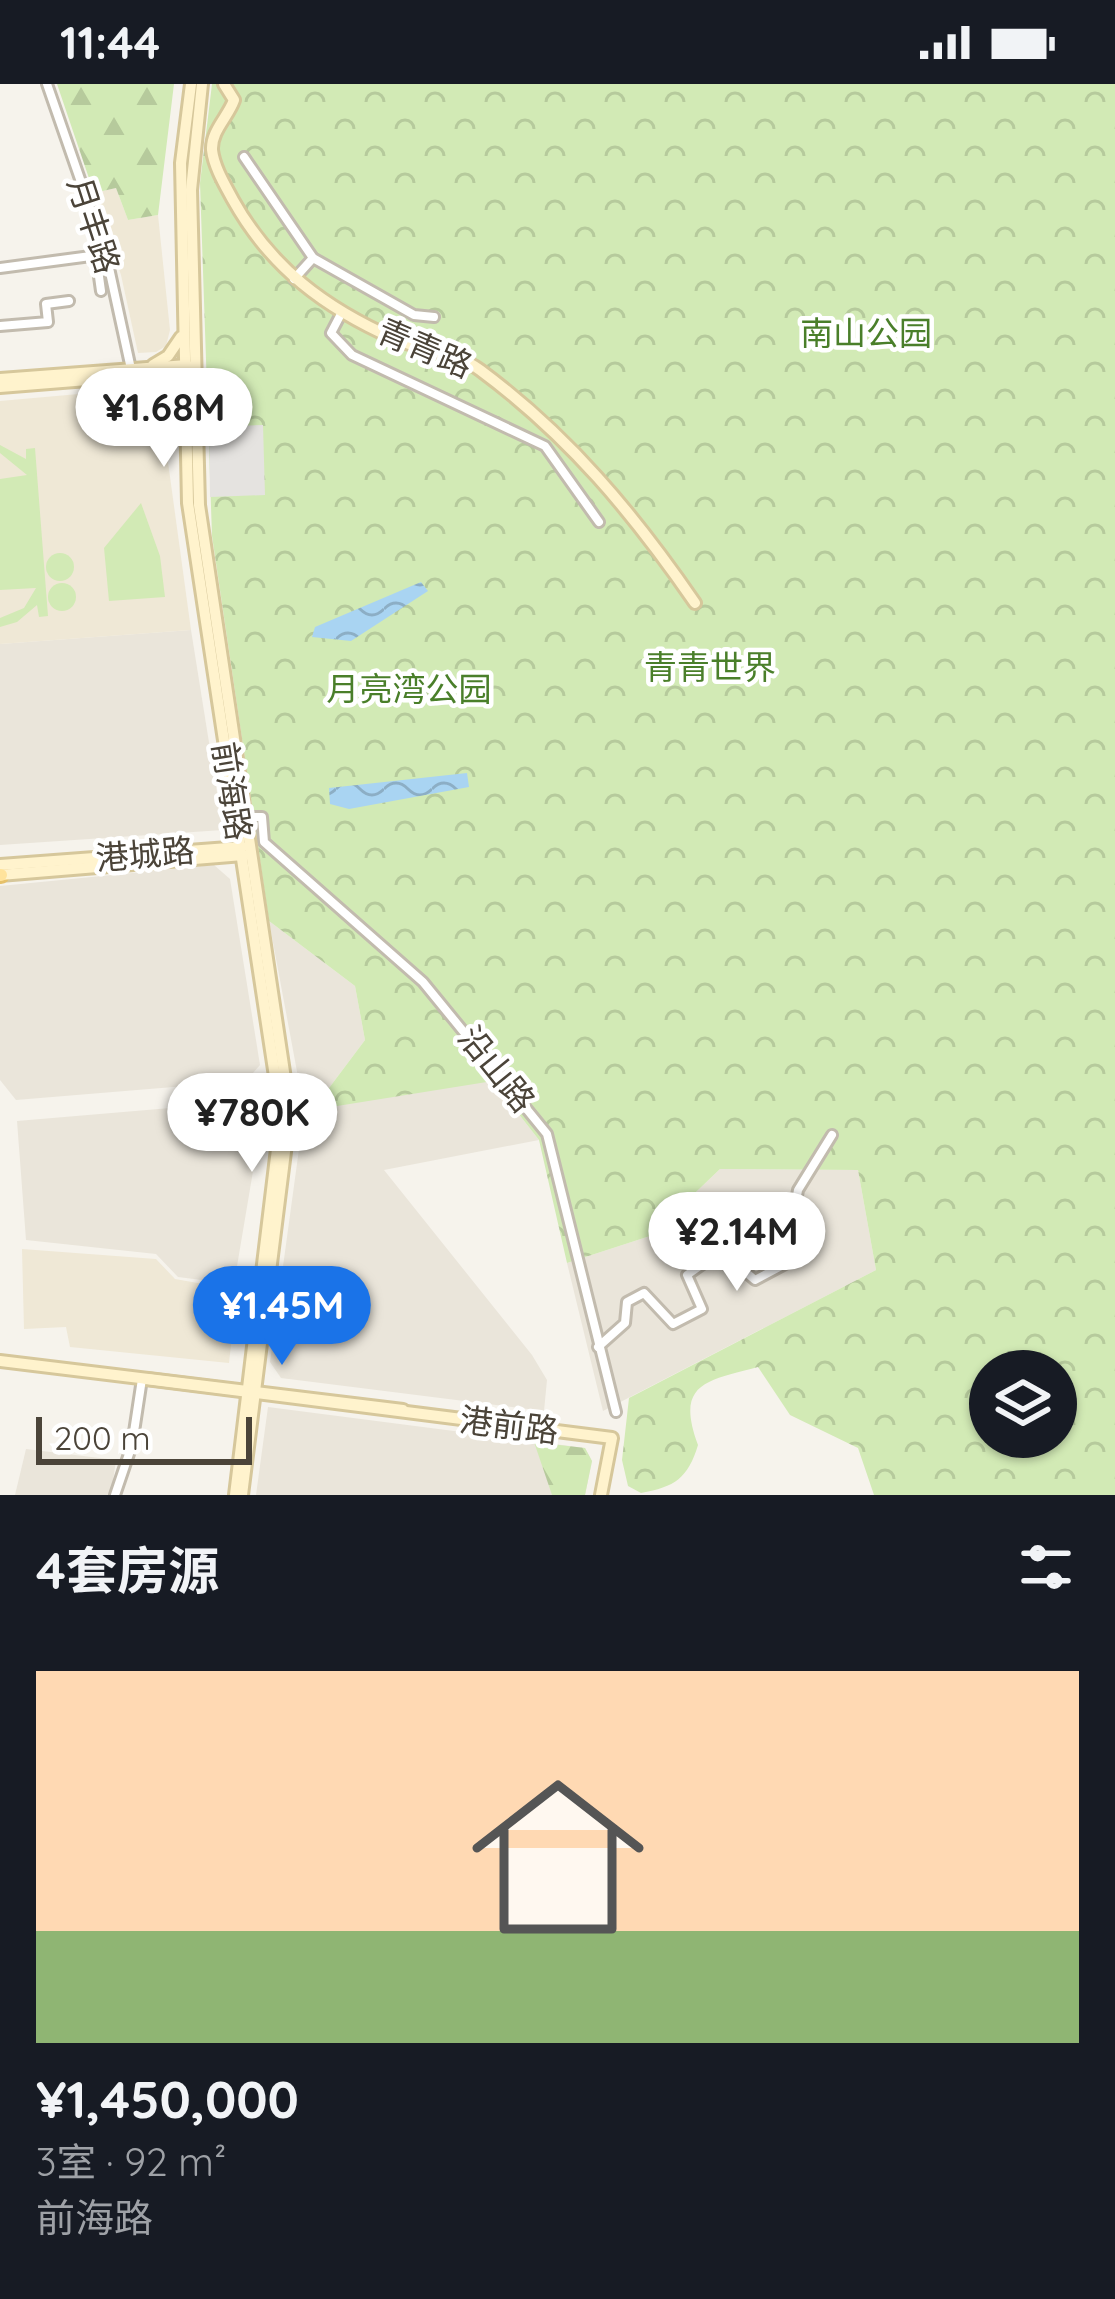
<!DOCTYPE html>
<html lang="zh">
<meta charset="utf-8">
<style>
:root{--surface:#171b24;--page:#242831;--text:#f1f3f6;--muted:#9ea1a6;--line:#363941;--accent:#1a73e8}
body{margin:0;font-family:Quicksand,"Noto Sans SC",sans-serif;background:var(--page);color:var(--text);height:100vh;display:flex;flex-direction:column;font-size:45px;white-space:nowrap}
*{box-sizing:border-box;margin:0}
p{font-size:39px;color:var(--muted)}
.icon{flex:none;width:66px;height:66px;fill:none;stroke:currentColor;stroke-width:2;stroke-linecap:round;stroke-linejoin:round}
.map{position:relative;height:1411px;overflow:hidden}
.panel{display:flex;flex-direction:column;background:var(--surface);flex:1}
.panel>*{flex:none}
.buttons{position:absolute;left:969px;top:1266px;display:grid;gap:24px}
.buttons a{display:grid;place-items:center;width:108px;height:108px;border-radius:50%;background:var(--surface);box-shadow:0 3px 9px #0004;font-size:60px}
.scale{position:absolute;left:36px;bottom:30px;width:216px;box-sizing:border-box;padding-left:12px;border:6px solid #4b4439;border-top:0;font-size:33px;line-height:42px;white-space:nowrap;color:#4b4439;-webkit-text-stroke:9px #fff;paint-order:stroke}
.price{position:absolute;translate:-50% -102px;padding:0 27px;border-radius:42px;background:#fff;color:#222;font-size:39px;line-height:78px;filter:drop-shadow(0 3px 6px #0008)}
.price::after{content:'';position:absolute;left:50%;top:72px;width:36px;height:27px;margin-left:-18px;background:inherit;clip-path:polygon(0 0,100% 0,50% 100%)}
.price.current{background:var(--accent);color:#fff}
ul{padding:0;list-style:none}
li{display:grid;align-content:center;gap:24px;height:636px;padding:0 36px}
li+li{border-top:3px solid var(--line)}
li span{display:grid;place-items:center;height:372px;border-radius:0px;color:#555}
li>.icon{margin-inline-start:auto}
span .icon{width:216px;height:216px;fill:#fffc;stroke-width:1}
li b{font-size:51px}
h2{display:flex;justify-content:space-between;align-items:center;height:144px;padding:0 36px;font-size:51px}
.status{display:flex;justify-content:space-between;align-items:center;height:84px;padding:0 60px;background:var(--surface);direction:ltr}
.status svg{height:33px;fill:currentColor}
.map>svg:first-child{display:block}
</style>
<div class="status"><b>11:44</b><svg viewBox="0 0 49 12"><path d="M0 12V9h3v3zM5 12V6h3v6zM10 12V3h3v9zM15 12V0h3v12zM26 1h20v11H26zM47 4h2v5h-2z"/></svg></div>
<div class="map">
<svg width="1115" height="1411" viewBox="0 0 1115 1411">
<defs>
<pattern id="forest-firs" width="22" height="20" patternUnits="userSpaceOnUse" patternTransform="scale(3)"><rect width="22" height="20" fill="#d2eab5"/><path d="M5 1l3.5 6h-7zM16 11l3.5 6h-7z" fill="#b6ca9c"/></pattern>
<pattern id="park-crowns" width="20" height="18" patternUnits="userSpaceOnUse" patternTransform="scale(3)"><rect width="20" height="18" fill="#d2eab5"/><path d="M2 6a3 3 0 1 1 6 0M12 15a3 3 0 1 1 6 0" fill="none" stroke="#b6ca9c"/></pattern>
<pattern id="water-waves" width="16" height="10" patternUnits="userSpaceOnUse" patternTransform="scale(3)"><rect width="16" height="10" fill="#a9d4f2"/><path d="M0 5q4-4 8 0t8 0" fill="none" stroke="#8caec5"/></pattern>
</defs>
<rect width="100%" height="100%" fill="#f6f3ec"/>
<g fill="#eae5da">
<path d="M191 546 223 746 0 761V560Z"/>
<path d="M214 781 230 795 260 981 246 997 16 1016 0 996V802Z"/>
<path d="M269 837 355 902 365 956 329 1004 493 997 539 1056 384 1086 532 1271 547 1296 544 1327 281 1294 270 1278 302 1043 301 1009Z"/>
<path d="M265 1016 234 1200 178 1193 156 1170 26 1156 17 1037Z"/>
<path d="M720 1085 858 1086 876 1186 603 1327 567 1179 650 1152Z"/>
<path d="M268 1323 585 1364 592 1377 585 1411H256Z"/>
<path d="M26 1365 116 1376 111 1411H15Z"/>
</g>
<g fill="#efe8d6">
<path d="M116 104 128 136 158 131 170 246 166 262 156 268 138 269 121 191 94 109Z"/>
<path d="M146 304 164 349 191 546 0 560V317Z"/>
<path d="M22 1165 156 1175 175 1195 237 1206 229 1279 70 1263 66 1243 24 1245Z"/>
</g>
<g fill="url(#forest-firs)">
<path d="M57 0H174L158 131 128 136 116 104 94 109Z"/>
<path d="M534 1358 585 1364 592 1377 585 1411H552Z"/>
</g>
<path fill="url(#park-crowns)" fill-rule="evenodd" d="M212 0H1115V1411H874L858 1364 790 1331 758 1283C706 1297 675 1299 698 1361 688 1394 675 1403 641 1409L628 1402 622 1376 629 1314 876 1186 858 1086 720 1085 650 1152 567 1179 539 1056 493 997 331 1023 329 1004 365 956 355 902 269 837 212 452 200 99ZM990 1287H1056V1353H990Z"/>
<g fill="#d2eab5">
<path d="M0 361 26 375V365L35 364 48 532 39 533 37 521 17 538 0 543V534L24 524 36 504 0 506V395L27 391 0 369Z"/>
<path d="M141 419 160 472 165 513 109 517 104 464Z"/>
<circle cx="60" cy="483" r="14"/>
<circle cx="62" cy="513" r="14"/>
</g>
<path fill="#e5e3e0" d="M263 341 265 411 210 413 209 343Z"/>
<g fill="url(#water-waves)">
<path d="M421 498 428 507 351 557 312 553 315 543Z"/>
<path d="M467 689 469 703 349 725 330 720 329 704Z"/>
</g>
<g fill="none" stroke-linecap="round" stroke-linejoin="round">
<defs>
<g id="street">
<path d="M47 0 106 170 131 285"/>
<path d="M244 73 313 174 414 231 434 233"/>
<path d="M96 171 101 207"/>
<path d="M0 184 106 170"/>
<path d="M294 195 313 174"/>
<path d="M342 228 331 249 352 271 545 362 599 438"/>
<path d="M0 242 48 238 46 220 69 217"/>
<path d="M246 733H262L264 758 423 898 547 1050 616 1328"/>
<path d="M598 1263 625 1239 627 1218 644 1209 673 1240 702 1225 687 1191 721 1167 755 1196 785 1180 798 1106 832 1051"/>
<path d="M115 1411 132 1361 142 1295"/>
</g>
<g id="secondary">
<path d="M191 0 181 79 188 419 281 1032 235 1411"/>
<path d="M202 0 191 106 199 421 290 1028 242 1411"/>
<path d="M224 0 234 16C228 33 211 47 212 66 214 83 225 101 233 116 271 184 325 224 395 255 423 267 456 268 480 286 569 352 633 429 695 519"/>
<path d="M153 281 168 272 181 253"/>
<path d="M0 295 187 281"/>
<path d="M0 303 187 288"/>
<path d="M0 781 242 763"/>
<path d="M0 791 243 771"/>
<path d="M0 1277 403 1326"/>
<path d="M146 1295 612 1354 601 1411"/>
</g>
<path id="primary" d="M0 791H1"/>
</defs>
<use href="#street" stroke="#c2bbae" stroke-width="14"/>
<use href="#secondary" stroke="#d6c79b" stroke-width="16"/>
<use href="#primary" stroke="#e6c16a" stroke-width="18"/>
<use href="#street" stroke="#fff" stroke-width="8"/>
<use href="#secondary" stroke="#fff3cd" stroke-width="10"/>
<use href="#primary" stroke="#ffe39c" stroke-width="12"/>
</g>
<g text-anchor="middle" stroke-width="9" stroke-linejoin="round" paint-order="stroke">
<g font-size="33" fill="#4b4439" stroke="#fff">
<text transform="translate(94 141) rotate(72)" y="12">月丰路</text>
<text transform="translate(425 264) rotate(23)" y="12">青青路</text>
<text transform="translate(232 707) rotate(81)" y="12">前海路</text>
<text transform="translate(145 770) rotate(-5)" y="12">港城路</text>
<text transform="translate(497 985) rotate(51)" y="12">沿山路</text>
<text transform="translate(509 1341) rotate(7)" y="12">港前路</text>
</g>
<g font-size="33" fill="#4a7f2a" stroke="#fff">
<text x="866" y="261">南山公园</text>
<text x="710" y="595">青青世界</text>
<text x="409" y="617">月亮湾公园</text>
</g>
</g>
</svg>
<div class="buttons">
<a><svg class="icon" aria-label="layers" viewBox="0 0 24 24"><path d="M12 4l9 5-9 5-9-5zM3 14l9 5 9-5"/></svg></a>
</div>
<div class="scale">200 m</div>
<b class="price" style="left:164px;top:386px">¥1.68M</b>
<b class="price" style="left:252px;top:1091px">¥780K</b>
<b class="price" style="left:737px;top:1210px">¥2.14M</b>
<b class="price current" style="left:282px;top:1284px">¥1.45M</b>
</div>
<section class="panel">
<h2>4套房源<svg class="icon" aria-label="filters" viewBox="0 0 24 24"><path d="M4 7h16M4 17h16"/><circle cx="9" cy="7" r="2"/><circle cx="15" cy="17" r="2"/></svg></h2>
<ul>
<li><span style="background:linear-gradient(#ffd9b3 70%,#8fb573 0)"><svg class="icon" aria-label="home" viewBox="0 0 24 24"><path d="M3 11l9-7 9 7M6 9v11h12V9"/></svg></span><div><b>¥1,450,000</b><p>3室 · 92 m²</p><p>前海路</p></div></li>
</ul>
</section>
